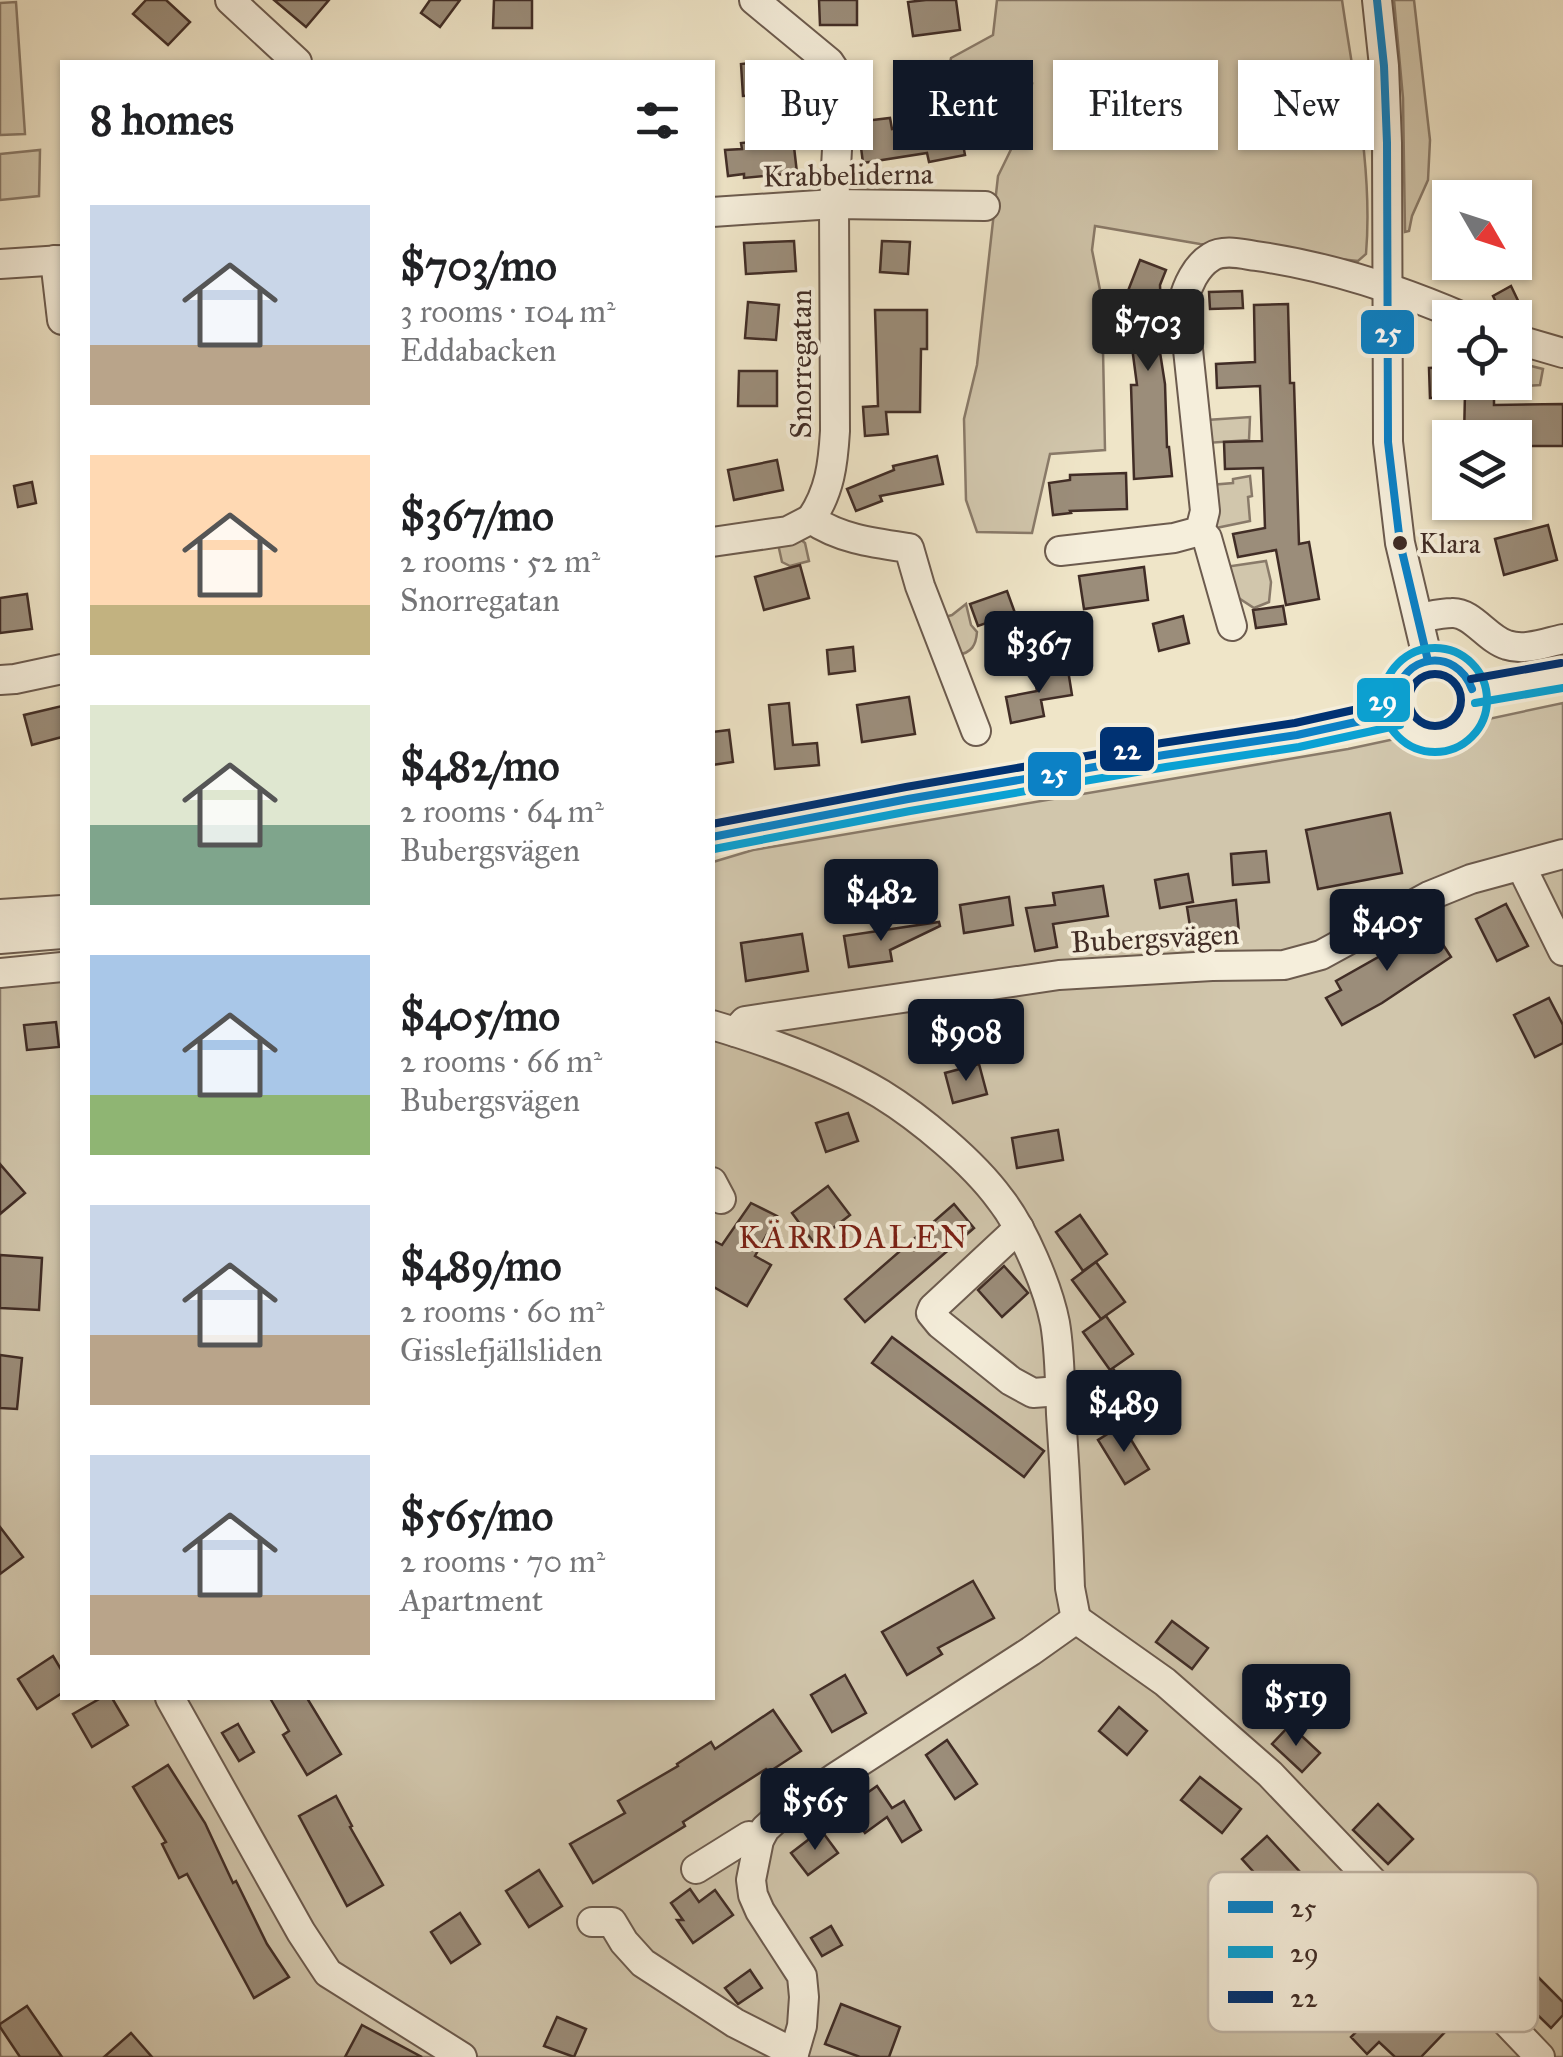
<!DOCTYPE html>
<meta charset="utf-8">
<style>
:root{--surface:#fff;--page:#f6f6f6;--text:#202124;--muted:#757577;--accent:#111827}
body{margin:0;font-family:"IM FELL Great Primer",serif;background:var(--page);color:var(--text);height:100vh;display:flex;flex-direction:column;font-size:38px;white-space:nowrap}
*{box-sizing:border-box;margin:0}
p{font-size:32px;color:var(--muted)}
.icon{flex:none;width:55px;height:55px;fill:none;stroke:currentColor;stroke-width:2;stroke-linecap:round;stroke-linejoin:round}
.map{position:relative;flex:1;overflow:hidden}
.drawer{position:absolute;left:60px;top:60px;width:655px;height:1640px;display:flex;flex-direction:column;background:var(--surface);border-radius:0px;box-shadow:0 2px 8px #0004}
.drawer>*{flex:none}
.guide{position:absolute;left:745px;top:60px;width:668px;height:90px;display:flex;gap:20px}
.needle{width:65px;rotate:129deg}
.fabs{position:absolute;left:1432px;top:180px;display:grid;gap:20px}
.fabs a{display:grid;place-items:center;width:100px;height:100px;border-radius:0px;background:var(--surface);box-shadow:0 2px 8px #0004;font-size:50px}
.price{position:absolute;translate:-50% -85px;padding:0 22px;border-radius:10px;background:var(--accent);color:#fff;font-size:32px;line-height:65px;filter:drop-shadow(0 2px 5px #0008)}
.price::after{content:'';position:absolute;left:50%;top:60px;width:30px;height:22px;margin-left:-15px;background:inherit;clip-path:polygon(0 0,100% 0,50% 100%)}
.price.on{background:#222;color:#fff}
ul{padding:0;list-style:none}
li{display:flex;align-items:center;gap:30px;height:250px;padding:0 30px}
li span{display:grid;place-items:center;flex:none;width:280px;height:200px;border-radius:0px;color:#555}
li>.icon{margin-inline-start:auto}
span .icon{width:120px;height:120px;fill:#fffc;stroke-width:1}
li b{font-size:42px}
h2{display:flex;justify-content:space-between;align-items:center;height:120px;padding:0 30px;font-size:42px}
.tag{padding:0 35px;border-radius:0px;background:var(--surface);box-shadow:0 2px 8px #0004;font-size:35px;line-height:90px}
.tag.on{background:var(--accent);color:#fff}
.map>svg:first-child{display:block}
</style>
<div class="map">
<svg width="1563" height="2057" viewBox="0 0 1563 2057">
<rect width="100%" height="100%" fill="#efe5c8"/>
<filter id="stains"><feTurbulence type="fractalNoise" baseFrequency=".002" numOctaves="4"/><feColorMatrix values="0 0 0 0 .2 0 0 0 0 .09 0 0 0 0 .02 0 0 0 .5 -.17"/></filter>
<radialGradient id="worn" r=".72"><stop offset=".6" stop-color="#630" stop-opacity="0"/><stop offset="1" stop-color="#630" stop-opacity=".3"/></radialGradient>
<g fill="#d1c6ac" stroke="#897a69" stroke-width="2.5">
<path d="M997 0H1342C1354 83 1373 170 1366 254L1358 261 1200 244 1095 226 1092 250 1102 300 1105 450 1050 454 1032 533 977 532 966 500 964 419 977 365 998 176 1020 131 1032 84 973 89 947 76 951 58 993 35Z"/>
<path d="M1394 0H1414L1430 140 1428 180 1412 216 1409 231 1405 232 1403 98Z"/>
<path d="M16 2 25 134 0 135V3Z"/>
<path d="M40 150 39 196 0 200V154Z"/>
<path d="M1515 350 1527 356V365L1543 369 1540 385 1526 386 1514 383Z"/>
<path d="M1250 417 1249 440 1207 443V420Z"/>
<path d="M1250 476 1252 496 1248 497 1250 521 1216 528 1214 524 1210 485 1233 483V479Z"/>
<path d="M800 539 805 543 809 561 790 566 782 562 778 544Z"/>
<path d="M1266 561 1271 582 1269 602 1254 608 1231 593 1225 567Z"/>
<path d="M966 604 971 625 977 632C976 645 972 653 957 655L941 618 952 615Z"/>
<path d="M1563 703V2057H0V983L62 977V1698H712L713 862 753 850 1348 749Z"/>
</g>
<g fill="#9b8d7a" stroke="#412d26" stroke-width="2.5">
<path d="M146 0H166L190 22 168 45 133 14Z"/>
<path d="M274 0H329L306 27Z"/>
<path d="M430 0H460L440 27 421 13Z"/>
<path d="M494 0H532V28H493Z"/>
<path d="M819 0H857V25H820Z"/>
<path d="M926 0H956L960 30 913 36 908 2Z"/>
<path d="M760 62 761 73 786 71V82L797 81 799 106 758 108V95L743 96 741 64Z"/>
<path d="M958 117 965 155 929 162 927 153 863 163 859 132 865 131 864 121 890 118 892 129Z"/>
<path d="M793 138 797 173 744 178V174L728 176 725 150 742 149 741 143Z"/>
<path d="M794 241 796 271 746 274 744 243Z"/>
<path d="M882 241 910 242 908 274 880 272Z"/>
<path d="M1140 260 1166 270 1160 285 1162 346H1159L1165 384 1167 447H1169L1172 476 1134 479 1131 385H1137L1132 347 1128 348 1126 296Z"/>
<path d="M1511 286 1523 311 1510 318H1504L1493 296Z"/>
<path d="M1242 291 1243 308 1210 309 1209 292Z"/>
<path d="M748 302 779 305 776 340 745 338Z"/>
<path d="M1288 304 1290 383H1294L1299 544 1309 542 1319 599 1286 605 1276 550 1238 557 1233 534 1265 528 1263 468 1225 469 1224 442 1262 441 1260 386 1217 388 1216 364 1255 362 1254 305Z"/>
<path d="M875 310H927V349H921L920 412H886L888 434 865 436 863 407 878 406Z"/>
<path d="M1450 367V397L1430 398 1429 368Z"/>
<path d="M739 371H777V406H738Z"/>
<path d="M1494 391V405L1563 404V446H1515V438H1464L1465 393Z"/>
<path d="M937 456 943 484 880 496 882 501 856 511 847 489 894 470 893 466Z"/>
<path d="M777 460 783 490 734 500 728 470Z"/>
<path d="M1126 473 1127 509 1070 511 1071 513 1053 515 1049 483 1070 480V475Z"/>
<path d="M32 482 36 503 18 507 14 486Z"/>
<path d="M1548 525 1557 560 1504 575 1495 539Z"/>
<path d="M800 565 809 598 764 610 755 577Z"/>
<path d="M1144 567 1148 600 1084 609 1079 576Z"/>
<path d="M1007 591 1015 613 978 626 970 604Z"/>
<path d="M27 594 32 629 0 633V598Z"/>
<path d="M1283 606 1286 624 1256 628 1253 610Z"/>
<path d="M1183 616 1189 643 1159 651 1153 624Z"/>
<path d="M853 647 855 671 829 674 827 650Z"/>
<path d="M1068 670 1072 695 1041 700 1044 716 1011 723 1006 697 1037 691 1034 676Z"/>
<path d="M909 697 915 734 862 742 857 705Z"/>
<path d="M789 703 793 745 817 743 819 765 775 769 769 705Z"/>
<path d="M62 706V737L32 745 24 715Z"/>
<path d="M729 730 733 762 712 765V732Z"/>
<path d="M1390 813 1402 873 1318 889 1306 830Z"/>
<path d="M1266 851 1269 882 1233 885 1231 854Z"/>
<path d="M1188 874 1193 902 1160 908 1155 880Z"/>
<path d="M1103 886 1108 916 1053 924 1057 947 1035 951 1026 908 1055 905 1053 893Z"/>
<path d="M1009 897 1013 925 964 933 960 905Z"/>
<path d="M1236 900 1239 933 1192 939 1187 907Z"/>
<path d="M1506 904 1528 946 1497 961 1476 919Z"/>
<path d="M939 922 940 926 890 950 892 961 849 967 844 936Z"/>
<path d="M1431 926 1451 957 1382 1003 1342 1025 1326 998 1341 990 1336 981 1380 956 1374 946 1391 936 1398 947Z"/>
<path d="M802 934 808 971 746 981 741 943Z"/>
<path d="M1549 998 1563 1025V1043L1535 1057 1514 1015Z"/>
<path d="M56 1022 59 1047 27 1050 24 1025Z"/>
<path d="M979 1064 987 1094 953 1103 945 1073Z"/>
<path d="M848 1113 858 1141 826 1152 816 1123Z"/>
<path d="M1058 1130 1063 1160 1017 1168 1012 1138Z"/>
<path d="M0 1164 25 1193 0 1214Z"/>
<path d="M828 1186 850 1215 814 1243 792 1213Z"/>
<path d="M751 1203 777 1216 755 1256 771 1265 747 1306 712 1286V1240L722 1245Z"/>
<path d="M954 1204 974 1228 865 1322 845 1299Z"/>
<path d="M1080 1215 1107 1254 1083 1271 1056 1232Z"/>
<path d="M0 1255 42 1258 39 1310 0 1308Z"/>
<path d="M1096 1262 1125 1302 1101 1319 1072 1280Z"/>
<path d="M1004 1266 1028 1293 1002 1317 978 1290Z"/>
<path d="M1106 1316 1133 1354 1110 1370 1083 1332Z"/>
<path d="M892 1337 1044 1451 1024 1477 872 1363Z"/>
<path d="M0 1355 22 1358 17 1409 0 1408Z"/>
<path d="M1114 1370 1141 1411 1118 1426 1091 1385Z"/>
<path d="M1122 1425 1149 1469 1125 1484 1098 1440Z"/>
<path d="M0 1527 23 1557 0 1574Z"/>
<path d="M973 1581 994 1618 938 1648 942 1654 907 1675 882 1632Z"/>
<path d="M1172 1621 1208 1648 1192 1669 1156 1642Z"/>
<path d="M53 1656 62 1671V1693L37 1709 18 1679Z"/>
<path d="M845 1675 866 1713 832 1732 811 1695Z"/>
<path d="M101 1698H112L128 1725 92 1747 73 1714Z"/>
<path d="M270 1698H307L341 1754 307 1775 283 1735 289 1731Z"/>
<path d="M1119 1707 1147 1731 1127 1755 1099 1731Z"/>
<path d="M773 1710 801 1751 769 1772 766 1769 683 1822 685 1826 593 1883 570 1844 625 1813 618 1801 678 1766 677 1764 711 1742 715 1749Z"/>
<path d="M238 1724 254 1752 239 1761 222 1733Z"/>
<path d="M1290 1725 1320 1753 1302 1772 1272 1744Z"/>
<path d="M947 1740 977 1784 955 1799 926 1755Z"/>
<path d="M168 1765 205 1823 233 1883 236 1881 267 1944 289 1977 254 1998 187 1874 179 1878 162 1844 166 1842 133 1787Z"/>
<path d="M1200 1777 1241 1809 1222 1833 1181 1800Z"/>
<path d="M877 1786 892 1808 904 1801 921 1830 902 1842 887 1817 865 1833 847 1807Z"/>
<path d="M336 1796 352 1826 350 1827 383 1885 347 1906 299 1816Z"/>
<path d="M1378 1804 1413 1839 1388 1864 1353 1830Z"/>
<path d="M821 1830 838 1853 808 1875 791 1853Z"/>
<path d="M1267 1836 1312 1885 1286 1908 1242 1859Z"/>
<path d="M539 1870 562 1906 529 1927 506 1891Z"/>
<path d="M690 1889 699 1902 715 1890 733 1915 693 1943 677 1920H683L671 1903Z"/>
<path d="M460 1913 480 1944 451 1963 431 1932Z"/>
<path d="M831 1926 842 1945 822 1956 811 1938Z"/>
<path d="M1353 1934 1390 1975 1367 1996 1398 2028 1420 2006 1446 2031 1421 2057H1395L1379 2042 1367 2054 1351 2037 1361 2027 1335 1992 1351 1980 1329 1956Z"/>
<path d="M750 1970 762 1988 738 2004 725 1988Z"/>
<path d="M1535 1974 1563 2002V2015L1551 2028 1516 1994Z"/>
<path d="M841 2004 900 2027 889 2057H860L825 2044Z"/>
<path d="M27 2006 62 2057H20L0 2027V2024Z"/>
<path d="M557 2017 586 2029 574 2057 544 2046Z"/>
<path d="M362 2025 422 2057H345Z"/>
<path d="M131 2033 152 2057H104Z"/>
</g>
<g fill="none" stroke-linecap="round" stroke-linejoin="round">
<defs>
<g id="minor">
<path d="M230 0 297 62"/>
<path d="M754 0 829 62 837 74 840 95 834 204 835 431C833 464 830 491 811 519"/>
<path d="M1377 0 1384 66 1387 143 1388 442 1400 543 1428 661"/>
<path d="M712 212 834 204 985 206"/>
<path d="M55 260 62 320"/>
<path d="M0 264 62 260"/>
<path d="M1515 339 1563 353"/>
<path d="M1200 531 1207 538 1232 626"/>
<path d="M712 542 788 531 811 519C840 539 874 543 909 548L920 586 976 731"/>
<path d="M1060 551 1174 538 1200 531 1205 511 1183 302C1187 286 1196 266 1211 257 1224 249 1242 254 1256 256 1328 266 1398 289 1465 318"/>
<path d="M1419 618C1430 616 1441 613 1452 613 1472 612 1487 639 1507 645 1525 651 1545 643 1563 639"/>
<circle cx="1434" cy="700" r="39"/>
<path d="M0 680 15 679 62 669"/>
<path d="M1473 691 1563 675"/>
<path d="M712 837 908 799 1164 755 1297 735 1397 713"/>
<path d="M1521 866 1563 951"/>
<path d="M0 914 62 910"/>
<path d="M0 939 62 934"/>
<path d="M0 973 62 967"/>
<path d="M712 1025C766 1041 833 1065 881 1094 920 1118 973 1162 1000 1199 1023 1228 1048 1287 1055 1323 1060 1352 1060 1384 1061 1414 1065 1472 1068 1530 1070 1588L1076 1619"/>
<path d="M735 1032 745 1021 1059 975 1212 966 1284 965 1321 955 1429 896 1471 879 1563 854"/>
<path d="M712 1182 721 1199"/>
<path d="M1019 1228 933 1308 931 1313 940 1324 1011 1381 1033 1393 1060 1391"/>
<path d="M1076 1619 1165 1682 1270 1774 1540 2057"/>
<path d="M170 1698 301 1932 328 1973 462 2057"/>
<path d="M696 1869 749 1836 759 1840"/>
<path d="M592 1922H612L624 1942 643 1963 735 2023 794 2053"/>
<path d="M793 2057 802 2026 804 1997 802 1976 760 1911 753 1895 751 1880 759 1840 765 1829 777 1818 836 1777 1031 1651 1076 1619"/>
</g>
</defs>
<use href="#minor" stroke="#6c5b4e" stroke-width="32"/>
<use href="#minor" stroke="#f5eedb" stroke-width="28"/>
<defs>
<g id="bus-1">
<path d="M1377 0 1384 66 1387 143 1388 442 1400 543 1428 661"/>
<path d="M1396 698C1401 654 1456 646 1472 689"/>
<path d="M712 837 908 799 1164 755 1297 735 1397 713"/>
</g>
<g id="bus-2">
<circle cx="1435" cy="700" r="52"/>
<path d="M1475 703 1563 688"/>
<path d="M714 849 910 811 1166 767 1299 747 1400 725"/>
</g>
<g id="bus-3">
<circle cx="1435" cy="700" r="26"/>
<path d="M1471 679 1561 663"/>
<path d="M712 824 906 787 1162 743 1295 723 1394 701"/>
</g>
</defs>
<use href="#bus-1" stroke="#f5eedb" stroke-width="15"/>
<use href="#bus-2" stroke="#f5eedb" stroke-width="15"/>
<use href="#bus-3" stroke="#f5eedb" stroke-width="15"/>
<use href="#bus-1" stroke="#0c81c5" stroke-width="8"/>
<use href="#bus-2" stroke="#0aa1d3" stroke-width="8"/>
<use href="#bus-3" stroke="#003273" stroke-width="8"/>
</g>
<circle fill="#412d26" stroke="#f5eedb" stroke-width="4" cx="1400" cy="543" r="9"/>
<g text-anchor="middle" stroke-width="8" stroke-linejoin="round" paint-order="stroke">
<g font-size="28" fill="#412d26" stroke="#f5eedb" text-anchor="start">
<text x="1419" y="553">Klara</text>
</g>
<g font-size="30" fill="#412d26" stroke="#f5eedb">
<text transform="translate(848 175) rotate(-1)" y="10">Krabbeliderna</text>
<text transform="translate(801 364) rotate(-90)" y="10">Snorregatan</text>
<text transform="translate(1155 938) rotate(-3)" y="10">Bubergsvägen</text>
</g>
<g font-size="32" letter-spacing="2.5" fill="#7a1f14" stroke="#f5eedb">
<text x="854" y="1248">KÄRRDALEN</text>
</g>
</g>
<rect x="1208" y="1872" width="330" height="160" rx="15" fill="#f5eedb" stroke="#bfb4a5" stroke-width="2.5"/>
<rect x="1228" y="1901" width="45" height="12" fill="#0c81c5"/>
<rect x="1228" y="1946" width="45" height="12" fill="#0aa1d3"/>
<rect x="1228" y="1991" width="45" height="12" fill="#003273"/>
<g font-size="28" fill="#412d26">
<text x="1290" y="1917">25</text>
<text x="1290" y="1962">29</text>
<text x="1290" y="2007">22</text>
</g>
<g stroke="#f5eedb" stroke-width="4">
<rect x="1359" y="308" width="57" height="48" rx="10" fill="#0c81c5"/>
<rect x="1355" y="676" width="57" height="48" rx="10" fill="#0aa1d3"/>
<rect x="1098" y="725" width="58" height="48" rx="10" fill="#003273"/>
<rect x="1026" y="750" width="57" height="48" rx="10" fill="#0c81c5"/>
</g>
<g font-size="28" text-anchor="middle" font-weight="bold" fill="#fff">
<text x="1388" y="342">25</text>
<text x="1383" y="710">29</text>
<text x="1127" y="759">22</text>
<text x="1054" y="783">25</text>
</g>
<rect width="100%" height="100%" filter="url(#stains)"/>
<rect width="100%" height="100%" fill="url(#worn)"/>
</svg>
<div class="fabs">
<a><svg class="needle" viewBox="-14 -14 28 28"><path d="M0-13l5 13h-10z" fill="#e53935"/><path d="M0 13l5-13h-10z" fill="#757577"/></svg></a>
<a><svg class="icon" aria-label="locate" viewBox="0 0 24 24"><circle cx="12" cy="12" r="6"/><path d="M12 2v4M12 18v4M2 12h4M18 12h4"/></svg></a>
<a><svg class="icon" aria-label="layers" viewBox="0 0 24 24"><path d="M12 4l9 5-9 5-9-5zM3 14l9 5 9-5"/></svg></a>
</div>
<b class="price on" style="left:1148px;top:374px">$703</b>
<b class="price" style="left:1039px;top:696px">$367</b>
<b class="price" style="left:881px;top:944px">$482</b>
<b class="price" style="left:1387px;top:974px">$405</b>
<b class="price" style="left:966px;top:1084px">$908</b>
<b class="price" style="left:1124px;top:1455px">$489</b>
<b class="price" style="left:1296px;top:1749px">$519</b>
<b class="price" style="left:815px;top:1853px">$565</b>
<div class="guide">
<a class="tag">Buy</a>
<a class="tag on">Rent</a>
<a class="tag">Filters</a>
<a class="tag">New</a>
</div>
<section class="drawer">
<h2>8 homes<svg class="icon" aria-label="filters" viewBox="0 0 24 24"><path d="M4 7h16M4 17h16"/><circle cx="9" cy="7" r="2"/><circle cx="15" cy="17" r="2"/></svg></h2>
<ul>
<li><span style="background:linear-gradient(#c9d6e8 70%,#b9a48a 0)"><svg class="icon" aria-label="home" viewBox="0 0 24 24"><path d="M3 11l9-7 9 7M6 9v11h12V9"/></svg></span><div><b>$703/mo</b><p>3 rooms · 104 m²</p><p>Eddabacken</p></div></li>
<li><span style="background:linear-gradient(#ffd9b3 75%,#c2b280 0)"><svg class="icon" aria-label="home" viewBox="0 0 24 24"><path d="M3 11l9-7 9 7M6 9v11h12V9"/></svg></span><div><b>$367/mo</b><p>2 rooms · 52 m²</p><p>Snorregatan</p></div></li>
<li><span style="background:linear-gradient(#dfe7d0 60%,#7fa58c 0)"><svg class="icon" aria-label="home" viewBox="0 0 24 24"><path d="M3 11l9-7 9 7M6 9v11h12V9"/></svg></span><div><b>$482/mo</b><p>2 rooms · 64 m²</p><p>Bubergsvägen</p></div></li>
<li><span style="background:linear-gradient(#a9c7e8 70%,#8fb573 0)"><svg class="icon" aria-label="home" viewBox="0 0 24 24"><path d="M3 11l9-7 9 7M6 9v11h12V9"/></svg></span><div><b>$405/mo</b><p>2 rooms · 66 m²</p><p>Bubergsvägen</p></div></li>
<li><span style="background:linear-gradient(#c9d6e8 65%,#b9a48a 0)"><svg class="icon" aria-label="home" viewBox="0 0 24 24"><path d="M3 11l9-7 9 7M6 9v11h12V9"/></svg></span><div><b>$489/mo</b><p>2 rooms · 60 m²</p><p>Gisslefjällsliden</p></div></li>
<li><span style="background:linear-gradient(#c9d6e8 70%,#b9a48a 0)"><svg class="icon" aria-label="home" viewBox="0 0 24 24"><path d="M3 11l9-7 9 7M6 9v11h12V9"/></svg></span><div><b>$565/mo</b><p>2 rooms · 70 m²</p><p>Apartment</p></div></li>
</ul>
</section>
</div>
